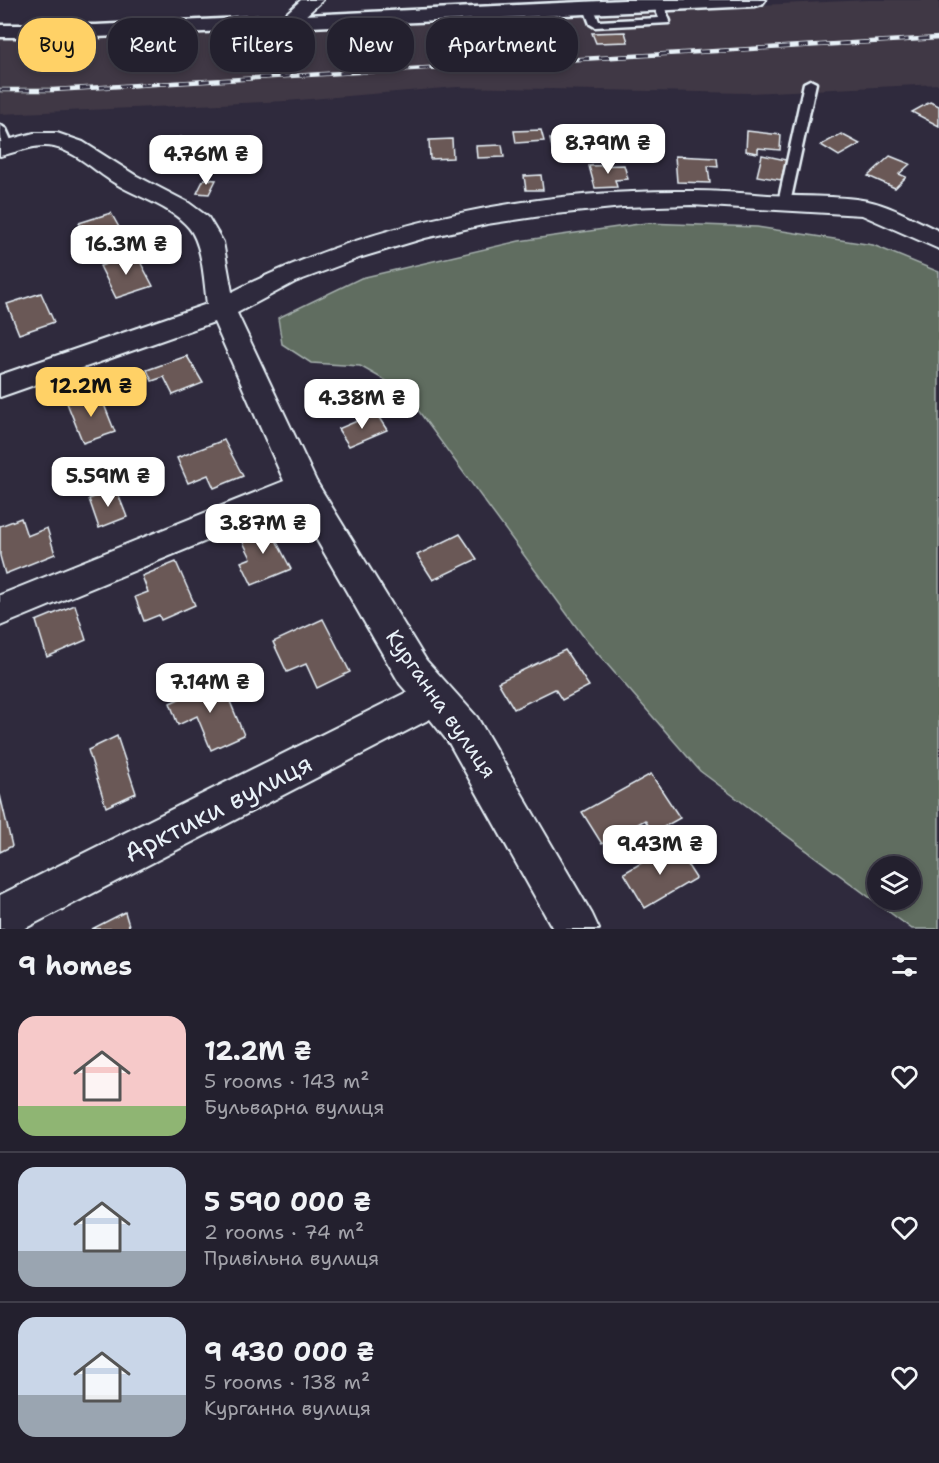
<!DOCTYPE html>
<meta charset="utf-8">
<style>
:root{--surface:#23202e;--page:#2f2d3a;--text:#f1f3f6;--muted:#a3a3aa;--line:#403e4a;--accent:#ffd166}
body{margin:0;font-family:"Shantell Sans",sans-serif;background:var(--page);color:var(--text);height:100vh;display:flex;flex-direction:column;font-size:22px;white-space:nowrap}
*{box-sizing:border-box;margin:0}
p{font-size:20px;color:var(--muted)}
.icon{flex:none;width:33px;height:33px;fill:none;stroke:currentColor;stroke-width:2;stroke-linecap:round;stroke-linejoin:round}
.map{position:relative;height:929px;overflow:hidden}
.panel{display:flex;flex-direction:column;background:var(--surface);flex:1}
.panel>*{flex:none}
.hud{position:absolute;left:18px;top:18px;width:600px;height:54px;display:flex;gap:12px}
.fabs{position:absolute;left:867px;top:856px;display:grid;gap:12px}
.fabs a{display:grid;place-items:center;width:54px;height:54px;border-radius:50%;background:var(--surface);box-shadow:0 3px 9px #0003,0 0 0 2px var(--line);font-size:30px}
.price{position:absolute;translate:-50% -51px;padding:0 14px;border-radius:12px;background:#fff;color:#222;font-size:20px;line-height:39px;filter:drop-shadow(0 2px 3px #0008)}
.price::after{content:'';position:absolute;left:50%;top:36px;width:18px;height:14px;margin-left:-9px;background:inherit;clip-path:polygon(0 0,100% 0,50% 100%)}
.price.on{background:var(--accent);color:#111}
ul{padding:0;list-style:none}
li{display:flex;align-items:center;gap:18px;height:150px;padding:0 18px}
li+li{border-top:2px solid var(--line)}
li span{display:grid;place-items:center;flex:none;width:168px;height:120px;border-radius:18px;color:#555}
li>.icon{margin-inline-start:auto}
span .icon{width:72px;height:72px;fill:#fffc;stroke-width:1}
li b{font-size:26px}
h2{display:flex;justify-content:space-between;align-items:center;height:72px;padding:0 18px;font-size:26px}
.pill{padding:0 21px;border-radius:24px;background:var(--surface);box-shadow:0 3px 9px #0003,0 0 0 2px var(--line);font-size:21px;line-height:54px}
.pill.on{background:var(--accent);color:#111}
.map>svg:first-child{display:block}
</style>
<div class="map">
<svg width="939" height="929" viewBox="0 0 939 929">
<rect width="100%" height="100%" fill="#2f2a3d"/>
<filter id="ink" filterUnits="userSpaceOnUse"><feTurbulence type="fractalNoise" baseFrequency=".0167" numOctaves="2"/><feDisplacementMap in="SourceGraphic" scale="12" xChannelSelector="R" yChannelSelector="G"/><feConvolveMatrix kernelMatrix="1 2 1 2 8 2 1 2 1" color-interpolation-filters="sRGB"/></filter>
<g filter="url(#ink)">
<path fill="#413845" d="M869 0H939V84L749 93 457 87 286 101 0 114V37L94 36Z"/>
<path fill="#616d61" stroke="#a4afac" stroke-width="1.5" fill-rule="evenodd" d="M646 223 757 227 873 245 939 272V929H912L700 771 586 640 404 391 360 366 311 363 282 344 278 318 361 278 519 241ZM878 867H910V900H878Z"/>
<g fill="#6a5957" stroke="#e8f1f8" stroke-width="1.5">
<path d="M625 32 628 42 596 43 592 33Z"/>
<path d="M930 102 939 106V126L912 112Z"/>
<path d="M541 130 544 141 516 143 514 131Z"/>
<path d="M625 130 632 152 613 153 607 131Z"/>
<path d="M747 131 781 135 780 150 758 148V153L746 151Z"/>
<path d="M841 134 860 144 839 156 821 145Z"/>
<path d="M181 137 192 154 164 162 154 144Z"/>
<path d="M570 138 574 155 554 156 550 139Z"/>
<path d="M452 139 453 158 430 159 429 140Z"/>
<path d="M502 145 504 157 477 158 476 146Z"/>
<path d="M602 147 606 162H586L582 148Z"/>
<path d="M762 155 786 160 781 180 757 176Z"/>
<path d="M675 156 717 158 718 167 708 166 710 183 677 182Z"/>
<path d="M890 156 910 164 899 174 906 177 895 188 868 176Z"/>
<path d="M624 165 628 179 615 180 617 187 595 188 589 166Z"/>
<path d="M541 175 543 190H526L524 176Z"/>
<path d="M204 179 216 180 209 194 197 193Z"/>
<path d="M111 213 120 229 88 240 79 223Z"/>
<path d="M136 254 153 286 116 298 100 266Z"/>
<path d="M41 293 54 322 19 334 7 304Z"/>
<path d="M187 356 203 383 173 395 164 377 152 381 147 370Z"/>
<path d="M99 392 115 432 83 443 67 403Z"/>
<path d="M376 413 387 430 349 446 338 429Z"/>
<path d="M224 440 243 476 214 488 208 475 188 483 177 458Z"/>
<path d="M116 489 127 517 99 528 89 499Z"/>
<path d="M21 518 27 536 47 528 55 554 5 574 0 556V526Z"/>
<path d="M267 523 291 569 252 585 241 562 251 558 239 534Z"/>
<path d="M460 534 477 559 433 580 417 555Z"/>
<path d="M176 562 195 605 161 620 159 615 144 621 135 597 148 592 142 576Z"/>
<path d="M75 605 86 640 47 657 36 621Z"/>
<path d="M323 619 350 672 317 688 306 664 287 672 273 642Z"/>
<path d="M565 650 589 686 562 700 555 689 514 709 498 682Z"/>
<path d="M221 680 244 735 211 750 197 716 178 725 170 703Z"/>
<path d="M117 736 136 793 106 807 88 750Z"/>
<path d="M651 774 680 818 653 833 645 820 602 844 582 812Z"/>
<path d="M0 795 12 846 0 852Z"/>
<path d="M674 844 696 878 645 908 624 873Z"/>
<path d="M125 912 130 929H92Z"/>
</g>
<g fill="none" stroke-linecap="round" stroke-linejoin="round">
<defs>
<g id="service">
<path d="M658 1 663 4 670 21 669 23 595 27 590 24 584 8 593 6 599 21 659 18 653 4Z"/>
<path d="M810 80 816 83 790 203 784 207 778 203 804 83Z"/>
<path d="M0 125 6 129 14 147 12 150 8 151 2 147Z"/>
</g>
<g id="minor">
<path d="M301 0H323L294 26H280L277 22Z"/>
<path d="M34 133H57L83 142 135 175 189 203 208 217 223 242 232 292C372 221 534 189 691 191 716 191 742 193 768 195 800 197 836 195 868 201 892 206 917 221 939 231V249L862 215 691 205 623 207 555 214 487 224 425 238 362 257 295 282 237 313 316 481 426 660 477 717 592 914 599 929H553L449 743 430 719 24 929H0V895L407 692 400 684 296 504 0 626V595L284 481 214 322 0 397V375L207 304C204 283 203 245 189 228 172 207 140 198 118 185 98 174 77 152 54 147 37 143 17 152 0 156V142Z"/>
</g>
<path id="tertiary" d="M624 0H765L762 4 755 6 96 37H0V25H96Z"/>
</defs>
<use href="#service" stroke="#e8f1f8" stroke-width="5"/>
<use href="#minor" stroke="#e8f1f8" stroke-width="4"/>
<use href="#tertiary" stroke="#e8f1f8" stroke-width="5"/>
<use href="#service" fill="#2f2a3d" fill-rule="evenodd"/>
<use href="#minor" fill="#2f2a3d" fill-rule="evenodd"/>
<use href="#tertiary" fill="#2f2a3d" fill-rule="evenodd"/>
<defs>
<path id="rail" d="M0 90H53L939 38"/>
</defs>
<use href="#rail" stroke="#e8f1f8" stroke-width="4.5"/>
<use href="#rail" stroke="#2f2a3d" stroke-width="3" stroke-dasharray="10" stroke-linecap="butt"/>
</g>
</g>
<g text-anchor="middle" stroke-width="6" stroke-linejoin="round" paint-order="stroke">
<g font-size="21" fill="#e8f1f8" stroke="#2f2a3d">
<text transform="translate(441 704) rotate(55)" y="7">Курганна вулиця</text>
</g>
<g font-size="26" fill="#e8f1f8" stroke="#2f2a3d">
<text transform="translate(218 808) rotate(-27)" y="9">Арктики вулиця</text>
</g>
</g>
</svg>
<div class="fabs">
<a><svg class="icon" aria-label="layers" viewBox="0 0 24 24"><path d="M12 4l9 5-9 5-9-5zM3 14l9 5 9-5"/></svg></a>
</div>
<b class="price" style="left:608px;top:175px">8.79M ₴</b>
<b class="price" style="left:206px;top:186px">4.76M ₴</b>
<b class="price" style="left:126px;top:276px">16.3M ₴</b>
<b class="price on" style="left:91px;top:418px">12.2M ₴</b>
<b class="price" style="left:362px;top:430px">4.38M ₴</b>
<b class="price" style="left:108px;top:508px">5.59M ₴</b>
<b class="price" style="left:263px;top:555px">3.87M ₴</b>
<b class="price" style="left:210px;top:714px">7.14M ₴</b>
<b class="price" style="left:660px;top:876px">9.43M ₴</b>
<div class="hud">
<a class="pill on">Buy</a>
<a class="pill">Rent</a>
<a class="pill">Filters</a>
<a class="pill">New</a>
<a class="pill">Apartment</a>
</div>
</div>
<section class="panel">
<h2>9 homes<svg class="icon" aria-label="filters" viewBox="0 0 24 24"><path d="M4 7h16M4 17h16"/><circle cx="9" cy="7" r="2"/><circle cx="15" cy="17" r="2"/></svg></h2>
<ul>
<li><span style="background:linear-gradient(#f6c9c9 75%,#8fb573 0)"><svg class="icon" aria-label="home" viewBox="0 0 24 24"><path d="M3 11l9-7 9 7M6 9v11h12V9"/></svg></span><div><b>12.2M ₴</b><p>5 rooms · 143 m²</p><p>Бульварна вулиця</p></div><svg class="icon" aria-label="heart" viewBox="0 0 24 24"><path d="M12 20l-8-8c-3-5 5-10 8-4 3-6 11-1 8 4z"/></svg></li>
<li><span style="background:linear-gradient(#c9d6e8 70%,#9aa5b1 0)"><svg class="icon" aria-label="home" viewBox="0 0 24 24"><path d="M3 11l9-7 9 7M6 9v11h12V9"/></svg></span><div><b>5 590 000 ₴</b><p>2 rooms · 74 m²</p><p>Привільна вулиця</p></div><svg class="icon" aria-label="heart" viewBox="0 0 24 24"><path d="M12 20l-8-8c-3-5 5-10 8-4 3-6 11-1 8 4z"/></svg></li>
<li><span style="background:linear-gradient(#c9d6e8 65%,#9aa5b1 0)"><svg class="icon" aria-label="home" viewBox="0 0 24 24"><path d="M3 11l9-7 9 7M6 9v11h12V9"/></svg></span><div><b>9 430 000 ₴</b><p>5 rooms · 138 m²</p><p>Курганна вулиця</p></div><svg class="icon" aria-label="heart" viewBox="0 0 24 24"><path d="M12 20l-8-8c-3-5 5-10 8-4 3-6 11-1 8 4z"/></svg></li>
</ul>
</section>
